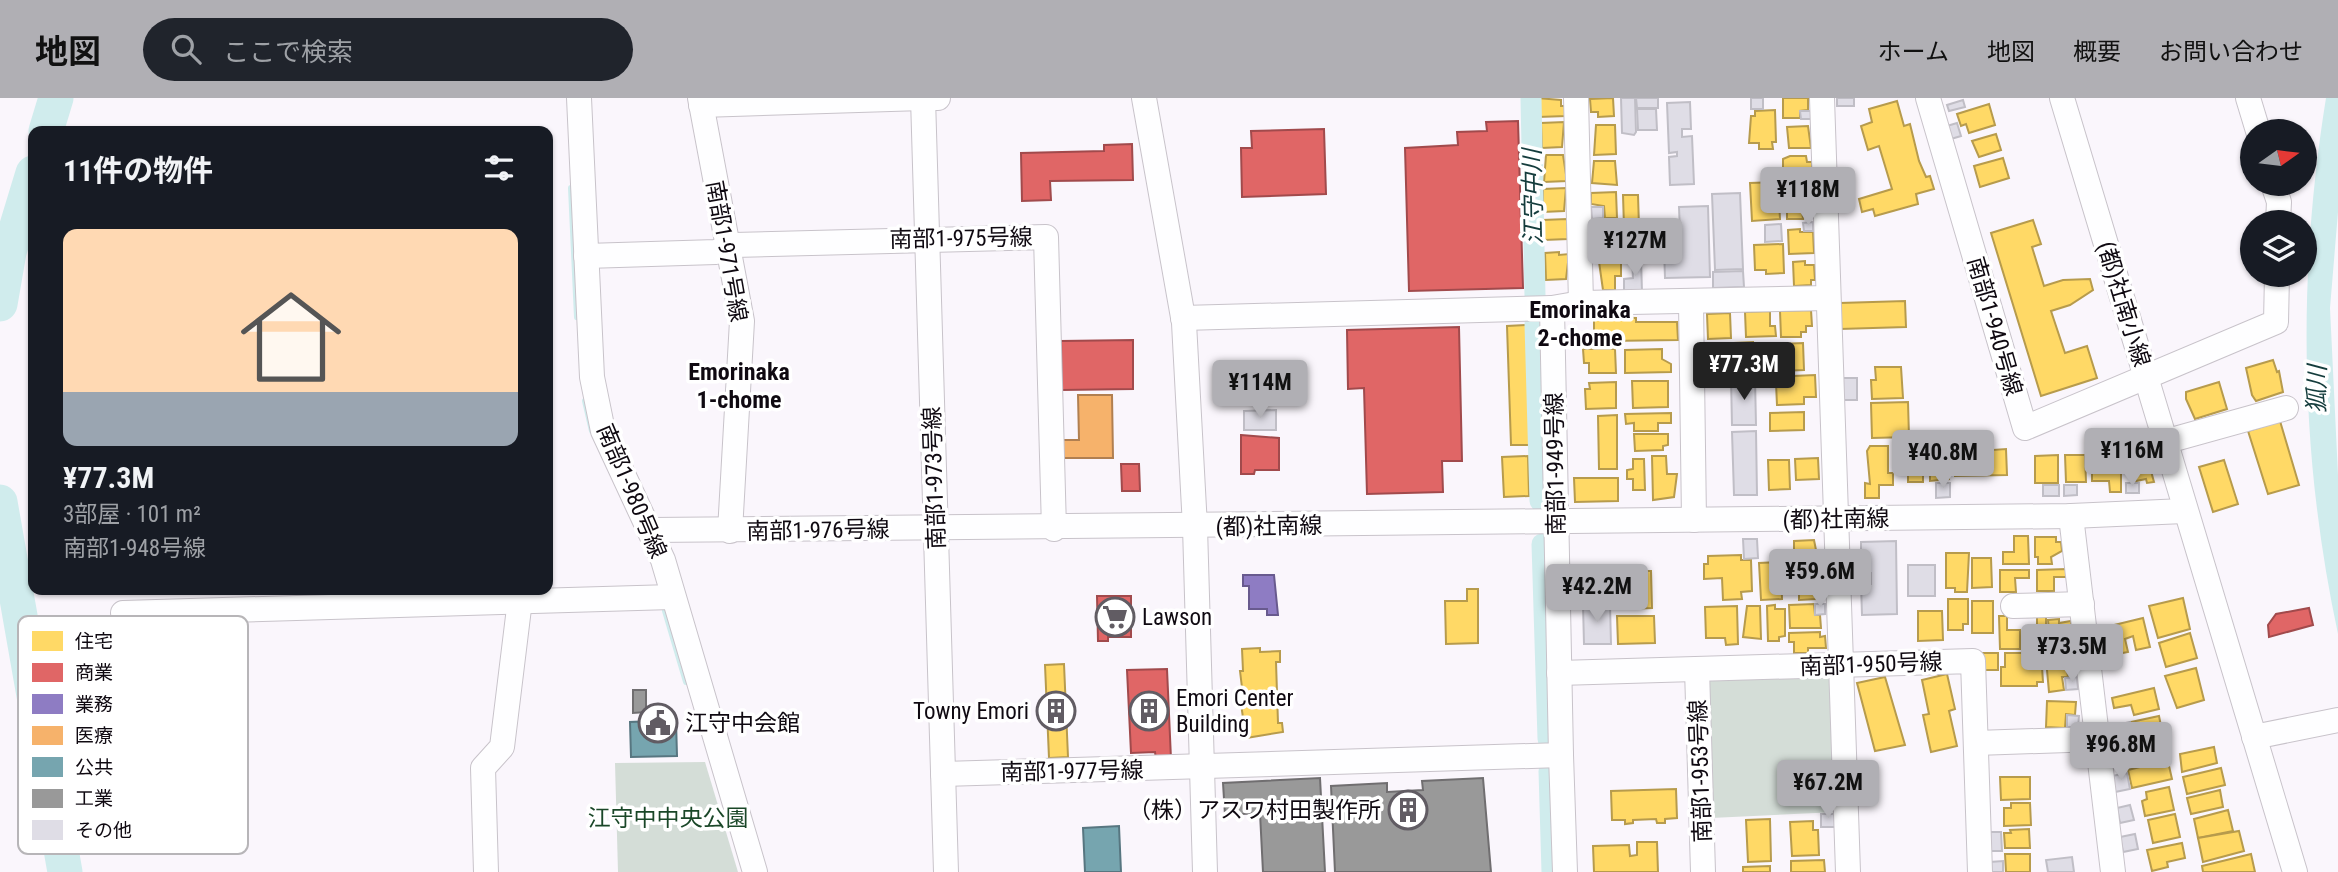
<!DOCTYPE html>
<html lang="ja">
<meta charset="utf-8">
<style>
:root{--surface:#171b24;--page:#20242c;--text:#f1f3f6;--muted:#9ea1a6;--accent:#b0afb4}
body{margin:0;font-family:"Roboto Condensed","Noto Sans JP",sans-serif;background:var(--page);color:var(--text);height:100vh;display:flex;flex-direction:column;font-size:26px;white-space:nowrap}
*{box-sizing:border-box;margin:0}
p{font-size:23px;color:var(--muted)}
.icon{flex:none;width:38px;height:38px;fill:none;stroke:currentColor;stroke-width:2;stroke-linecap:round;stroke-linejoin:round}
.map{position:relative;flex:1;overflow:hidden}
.sheet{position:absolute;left:28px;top:28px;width:525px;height:469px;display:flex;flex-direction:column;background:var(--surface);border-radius:14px;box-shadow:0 2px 5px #0004}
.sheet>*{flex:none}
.needle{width:46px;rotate:76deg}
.controls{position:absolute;left:2240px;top:21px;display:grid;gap:14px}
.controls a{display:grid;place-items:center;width:77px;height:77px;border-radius:50%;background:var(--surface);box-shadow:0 2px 5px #0004;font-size:35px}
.price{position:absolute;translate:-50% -60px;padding:0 16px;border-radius:7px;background:var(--accent);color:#111;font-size:23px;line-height:46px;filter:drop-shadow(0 2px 4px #0008)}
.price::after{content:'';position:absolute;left:50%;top:42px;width:21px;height:16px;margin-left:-10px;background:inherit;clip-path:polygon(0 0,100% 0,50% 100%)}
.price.active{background:#222;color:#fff}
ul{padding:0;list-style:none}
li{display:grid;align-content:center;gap:14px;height:371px;padding:0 35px}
li span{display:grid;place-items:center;height:217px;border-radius:14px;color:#555}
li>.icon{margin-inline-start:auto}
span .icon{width:126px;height:126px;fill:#fffc;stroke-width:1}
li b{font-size:30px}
h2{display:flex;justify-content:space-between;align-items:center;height:84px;padding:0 35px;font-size:30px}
header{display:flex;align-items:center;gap:42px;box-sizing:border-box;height:98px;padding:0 35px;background:var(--accent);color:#111}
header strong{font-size:33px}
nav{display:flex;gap:38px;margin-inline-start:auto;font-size:24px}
.search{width:490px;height:63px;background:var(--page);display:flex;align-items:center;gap:18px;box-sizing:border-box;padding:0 24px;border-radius:38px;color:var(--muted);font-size:26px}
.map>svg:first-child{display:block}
</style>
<header>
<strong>地図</strong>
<div class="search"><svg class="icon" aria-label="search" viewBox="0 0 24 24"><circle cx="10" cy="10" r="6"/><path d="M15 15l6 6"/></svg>ここで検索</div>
<nav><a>ホーム</a><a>地図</a><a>概要</a><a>お問い合わせ</a></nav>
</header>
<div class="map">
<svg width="2338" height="774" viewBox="0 0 2338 774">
<rect width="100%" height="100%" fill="#faf6fc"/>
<g fill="#d4ddd7">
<path d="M1824 576 1831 584 1837 714 1711 720 1707 588 1712 580Z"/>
<path d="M705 664 738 774H618L615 665Z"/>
</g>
<path fill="#d0eced" d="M2326 0H2338V114L2330 210 2338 377V536C2300 359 2297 179 2326 0Z"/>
<g fill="#ffd966" stroke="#b79b4c" stroke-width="2">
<path d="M1537 0 1561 2V8H1565L1566 18 1538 19Z"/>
<path d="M1613 0 1614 18 1598 19V14H1591L1590 1Z"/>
<path d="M1783 0H1808V12L1800 13V20H1783Z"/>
<path d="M1897 3 1904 28 1910 26 1919 63 1926 79 1930 78 1934 91 1916 96 1918 106 1875 118 1873 111 1862 114 1859 101 1892 91 1879 48 1868 52 1861 28 1872 24 1869 11Z"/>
<path d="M1989 6 1995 27 1969 35 1966 26 1961 28 1957 16Z"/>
<path d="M1775 12 1776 44H1772L1773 51H1759V45H1749L1751 18H1755V13Z"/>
<path d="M1564 24 1562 49 1542 50 1541 25Z"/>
<path d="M1596 27H1615L1616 56 1594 57Z"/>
<path d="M1808 28 1811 50H1789L1787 29Z"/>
<path d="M1996 36 2001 52 1979 59 1972 43Z"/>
<path d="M1546 57H1563L1567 83 1544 84Z"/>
<path d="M1790 58H1806L1807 64H1812V81L1790 84V79H1783V61Z"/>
<path d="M2003 60 2009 80 1980 89 1974 68Z"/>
<path d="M1594 63H1615L1617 87 1592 85Z"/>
<path d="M1778 84 1780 121 1752 123 1750 85Z"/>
<path d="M1566 90 1564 113 1543 114V91Z"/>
<path d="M1616 94 1617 120H1605L1604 108 1591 106V95Z"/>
<path d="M1792 94H1812L1813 111 1802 112 1803 121H1787V102H1793Z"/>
<path d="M1623 97H1638L1639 129H1633L1634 156 1598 157 1597 130 1624 129Z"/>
<path d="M1567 121 1568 141 1544 142 1543 122Z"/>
<path d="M2033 122 2041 146 2032 149 2044 188 2063 182 2090 181 2093 192 2070 207 2051 213 2065 255 2087 248 2097 280 2041 298 1991 135Z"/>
<path d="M1800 131V134H1813L1814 155 1789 156 1788 132Z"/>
<path d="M1783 146 1784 175 1766 176V172H1755L1754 147Z"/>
<path d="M1559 154V157L1569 156 1566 181 1546 182 1545 155Z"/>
<path d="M1621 163V178H1615V192H1603L1599 164Z"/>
<path d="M1805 163V167H1814L1815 182H1811V187L1794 188 1793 164Z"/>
<path d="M1905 203 1906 229 1840 231V205Z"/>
<path d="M1811 212 1812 228H1806V234H1801V239H1781L1780 213Z"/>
<path d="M1770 213V228H1775L1776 238 1746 239 1745 214Z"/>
<path d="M1730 215 1731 240 1708 241 1707 216Z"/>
<path d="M1594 219 1636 220V224H1677L1678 242 1607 243V235H1594Z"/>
<path d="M1527 227 1532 347H1511L1507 228Z"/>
<path d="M1753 244V258L1748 259V266L1715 268 1714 246Z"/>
<path d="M1803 245 1804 272 1779 273 1778 246Z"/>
<path d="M1583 251H1615L1616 275H1589V265H1584Z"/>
<path d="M1662 251V261L1671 266V274L1625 275V252Z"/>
<path d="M2273 262 2277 274 2279 273 2283 294 2256 303 2252 297 2246 270Z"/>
<path d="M1875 269H1901L1903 300 1872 301 1871 282H1876Z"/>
<path d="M1815 277 1816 299H1804V306L1777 307 1776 285 1793 284V278Z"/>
<path d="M1632 283H1668V309L1633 310Z"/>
<path d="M1616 284V310L1586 311 1585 291H1590L1589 285Z"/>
<path d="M2219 284 2227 311 2195 321 2186 301V294Z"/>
<path d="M1908 304 1909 339 1872 340 1871 305Z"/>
<path d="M1804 314V332L1770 333V315Z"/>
<path d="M1671 315V325H1658V333H1634V325L1626 326 1625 316Z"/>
<path d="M1617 317V371H1599L1598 318Z"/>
<path d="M2280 323 2299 387 2268 396 2248 333Z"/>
<path d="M1634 336H1668V347L1663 348V352L1635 353Z"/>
<path d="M1902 345 1923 348V384H1908V374L1902 375Z"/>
<path d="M1944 347H1949V381L1930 383V352H1944Z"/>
<path d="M1974 347H1993V352L2006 351 2007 377 1955 378 1954 352H1973Z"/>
<path d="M1870 348H1888V375H1893V387H1879V400H1865V385L1870 386 1867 353Z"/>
<path d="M2146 355 2154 384 2147 385 2146 381 2136 383 2134 377 2129 379 2124 361Z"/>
<path d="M2058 357V385H2035V358Z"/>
<path d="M2065 357H2085L2086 384H2066Z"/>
<path d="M1528 358 1529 398 1504 399 1502 359Z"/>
<path d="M1652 358H1666L1667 376H1677L1674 399 1653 402Z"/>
<path d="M1818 360 1819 381 1796 382 1795 361Z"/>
<path d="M1633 361H1644L1645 392H1633V381H1627V372L1633 371Z"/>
<path d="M2109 361H2121V394H2110L2109 383H2092V367H2109Z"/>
<path d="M1768 362H1789L1790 391 1769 392Z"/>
<path d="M2224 362 2238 406 2213 414 2199 369Z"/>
<path d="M1574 380H1618V403L1575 404Z"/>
<path d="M2014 438H2028L2029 466H2003V454H2014Z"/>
<path d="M2035 439H2056V444H2061L2062 453 2051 459 2052 466H2038V459H2035Z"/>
<path d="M1814 442 1818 462H1811V470H1791V465L1786 466V455H1794V443Z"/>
<path d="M1946 455H1969L1967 494H1955V490H1946Z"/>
<path d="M1741 457V462H1751L1752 493 1741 494 1742 501 1723 502 1722 480 1704 481V466H1708V458Z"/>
<path d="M1972 460H1991L1992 489 1972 490Z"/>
<path d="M1781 464 1782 501 1761 502 1759 465Z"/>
<path d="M2066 471V479H2054V493H2037V472Z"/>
<path d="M2000 472H2029V480H2015L2016 494H2000Z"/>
<path d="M1625 473H1651L1652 510 1625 511Z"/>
<path d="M1809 474 1810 486 1816 485V501L1799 502V494L1787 495 1786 475Z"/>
<path d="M1467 491H1478V545L1446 546 1445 503H1467Z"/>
<path d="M2183 500 2190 531 2158 540 2149 508Z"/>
<path d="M1948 501H1968V526H1963V532H1948Z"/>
<rect x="1972" y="503" width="21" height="32"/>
<path d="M1814 506 1815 517H1820L1821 530H1790L1789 507Z"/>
<path d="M1775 507V511H1785V538L1779 539V543H1768L1767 508Z"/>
<path d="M1737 508 1738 546 1726 547 1725 540H1706L1705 509Z"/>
<path d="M1747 508H1760L1761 541 1743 539Z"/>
<path d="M1918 513H1942L1943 542 1918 543Z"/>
<path d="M2037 517H2046V550H2025V532H2037Z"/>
<path d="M1617 518H1654L1655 545 1618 546Z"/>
<path d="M1999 518H2007V532H2020V551H2000Z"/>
<path d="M2143 520 2150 549 2136 552 2133 538 2125 541 2128 554 2117 556 2110 528Z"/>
<path d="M2059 521V525L2071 523 2074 553 2051 556 2048 522Z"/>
<path d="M1820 534V539L1825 538 1826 550H1808V555H1794V544H1789V535Z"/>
<path d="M2190 535 2197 560 2166 569 2159 545Z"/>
<path d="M1260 550V554L1280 553V564H1276L1278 625H1282L1283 634 1246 640 1241 606H1244L1240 573H1243L1242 551Z"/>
<rect x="1983" y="555" width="15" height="17"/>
<path d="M2005 555H2037V569H2042L2043 584H2037V588H2001V569H2005Z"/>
<path d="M2075 558 2076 571 2067 572 2068 579H2062L2064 592 2049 594 2046 561Z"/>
<path d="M1064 566 1068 659 1049 660 1045 567Z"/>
<path d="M2196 570 2204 602 2177 610 2165 578Z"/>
<path d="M1947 576 1955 611 1949 613 1957 648 1931 654 1923 617 1929 616 1922 582Z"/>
<path d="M1885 579 1905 647 1875 653 1857 585Z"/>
<path d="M2154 590 2159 611 2134 617 2131 607 2114 610 2112 600Z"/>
<path d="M2047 603 2076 604 2075 617 2066 616 2065 630 2046 629Z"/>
<path d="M2159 618 2163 638 2139 643 2131 624Z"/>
<path d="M2164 646 2172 681 2132 690 2128 672 2144 668 2140 651Z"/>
<path d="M2214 649 2217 665 2182 674 2180 656Z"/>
<path d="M2221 670 2225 687 2187 696 2183 679Z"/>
<path d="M2000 679H2030V701L2001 702Z"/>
<path d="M2169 689 2174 712 2145 718 2142 703 2147 701 2146 694Z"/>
<path d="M1676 691 1677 720 1665 721V725H1657L1656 721 1633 722V725L1625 726V722H1612L1611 693Z"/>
<path d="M2220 692 2223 709 2191 716 2187 700Z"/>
<path d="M2011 705H2030L2031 727 2004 728V710H2011Z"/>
<path d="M2228 712 2233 733 2198 740 2194 721Z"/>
<path d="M2175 716 2180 739 2153 745 2148 722Z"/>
<path d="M1770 721 1771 763 1748 764 1746 722Z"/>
<path d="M1813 723V732H1818L1819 757 1792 758 1790 724Z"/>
<path d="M2029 731 2030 750H2005L2004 735H2011L2010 732Z"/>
<path d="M2239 733 2244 753 2203 764 2198 740Z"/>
<path d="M1637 744H1657L1658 774H1594L1593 748 1629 747 1630 758 1637 757Z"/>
<path d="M2182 745 2185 760 2167 764 2168 769 2152 773 2147 752Z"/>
<path d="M2005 756H2030V774H2006Z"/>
<path d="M2251 756 2255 774H2203L2202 768Z"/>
<path d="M1824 762 1825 774H1791V763Z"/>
<path d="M1770 768V774H1743V769Z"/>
</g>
<g fill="#e06666" stroke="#a14a4c" stroke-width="2">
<path d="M1518 23 1523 190 1409 193 1405 50 1458 47 1457 34 1487 33 1486 24Z"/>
<path d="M1324 31 1326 96 1242 99 1241 50H1252L1251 33Z"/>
<path d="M1132 46 1133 82 1050 83 1051 102 1022 103 1021 55 1104 53V47Z"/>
<path d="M1459 229 1462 363H1442L1443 394 1367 396 1364 290 1348 291 1347 232Z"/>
<path d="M1133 242V291L1062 292 1061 243Z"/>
<path d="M1241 337 1279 340V372H1255L1254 376H1241Z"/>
<path d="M1121 366H1139L1140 393H1122Z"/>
<path d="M1097 498H1131V539H1108V543H1098Z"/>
<path d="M2309 510 2313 527 2269 539 2268 527 2276 516Z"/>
<path d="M1167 571 1171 661H1156L1155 654 1131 655 1127 572Z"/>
</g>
<path fill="#8e7cc3" stroke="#685a8e" stroke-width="2" d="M1243 477H1274L1278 517H1267V511H1249V488H1243Z"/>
<path fill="#f6b26b" stroke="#b17f50" stroke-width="2" d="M1078 297H1112L1113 360H1063V342H1079Z"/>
<g fill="#76a5af" stroke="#577680" stroke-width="2">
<path d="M676 622 677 658 631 659 630 624Z"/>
<path d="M1119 728 1121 774H1085L1083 730Z"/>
</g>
<g fill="#999" stroke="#706e70" stroke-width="2">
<path d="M633 592H646V614L633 615Z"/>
<path d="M1320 680 1325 774H1263L1260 715 1225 717 1223 685Z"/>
<path d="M1483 680 1491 774H1335L1331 688 1387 685V694L1423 692 1422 683Z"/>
</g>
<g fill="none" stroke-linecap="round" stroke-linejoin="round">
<g stroke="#d0eced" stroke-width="6">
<path d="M571 90 577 219"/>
<path d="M585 303 592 333"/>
<path d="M665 513 686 584"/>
</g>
<g stroke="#d0eced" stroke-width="21">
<path d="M1531 0 1535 198"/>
<path d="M1535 226 1540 403"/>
<path d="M1542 446 1548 641"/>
<path d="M1549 673 1552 774"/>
</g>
<g stroke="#d0eced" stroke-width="35">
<path d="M46 33 56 0"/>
<path d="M0 206 9 154 33 75"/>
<path d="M0 404 65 774"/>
</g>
</g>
<g fill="#dfdde6" stroke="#c0bec6" stroke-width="2">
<path d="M1621 0H1635L1636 34 1634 37 1622 35Z"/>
<path d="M1636 0H1658V10H1637Z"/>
<rect x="1751" y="0" width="12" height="11"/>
<rect x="1837" y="0" width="17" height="8"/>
<path d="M1963 2 1965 9 1949 13 1947 7Z"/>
<path d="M1690 4 1691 31H1682V39L1692 38 1694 86 1670 87 1669 59 1677 58V54L1669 55 1667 5Z"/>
<path d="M1637 11H1656L1657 32H1638Z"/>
<path d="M1800 13H1811V21H1801Z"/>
<path d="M1957 25 1961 38 1951 41 1947 28Z"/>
<path d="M1740 95 1743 171 1715 172 1712 96Z"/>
<path d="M1708 108 1710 179 1665 180 1664 150H1673L1672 134H1680L1679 109Z"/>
<path d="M1591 109H1603V120L1592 121Z"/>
<path d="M1813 124V133H1804L1803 125Z"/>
<path d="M1781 126 1782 143 1765 144V127Z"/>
<path d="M1641 160 1642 194 1624 195V181L1633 180 1632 161Z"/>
<path d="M1743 173 1744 189 1713 190V174Z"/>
<path d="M1230 268H1250L1251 295 1231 296Z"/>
<path d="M1731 280H1755L1756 327H1732Z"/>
<rect x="1843" y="280" width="14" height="22"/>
<path d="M1276 312V332H1244V313Z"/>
<path d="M1756 333 1757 397H1734L1732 334Z"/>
<path d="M1936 385H1950V399L1936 400Z"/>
<rect x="2126" y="385" width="13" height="10"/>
<rect x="2043" y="387" width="16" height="11"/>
<path d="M2064 387H2077V397L2064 398Z"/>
<path d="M1743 441H1757L1758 460 1744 461Z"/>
<path d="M1896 443 1897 516 1862 517 1861 486H1871V475H1861V444Z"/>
<rect x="1908" y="467" width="27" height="31"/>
<path d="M1825 473V483L1812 484V474Z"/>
<path d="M1815 506H1825V516L1815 517Z"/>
<path d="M1583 507H1610L1611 546H1584Z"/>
<path d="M2077 579 2078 591 2066 592 2065 580Z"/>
<path d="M2067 617 2079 618 2078 629H2067Z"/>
<path d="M2130 624 2133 636 2115 640 2113 628Z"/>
<path d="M2127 675 2130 691 2115 694 2112 678Z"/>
<path d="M2130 707 2134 722 2120 725 2117 710Z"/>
<rect x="1821" y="716" width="14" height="13"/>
<path d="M1989 734H2001L2002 753H1989Z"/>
<path d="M2135 736 2138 751 2123 754 2120 739Z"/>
<path d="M2072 759 2074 774H2048L2046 762Z"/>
<path d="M2003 763V774H1990V764Z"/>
</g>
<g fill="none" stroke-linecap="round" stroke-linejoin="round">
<defs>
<g id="minor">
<path d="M579 0 592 279 603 333 663 462 755 774"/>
<path d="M700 0 742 223 730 433"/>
<path d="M938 0H923L946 774"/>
<path d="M1144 0 1184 225 1195 429 1205 774"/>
<path d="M1576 0 1581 205"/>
<path d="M1822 0 1848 774"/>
<path d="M1928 0 2025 330 2276 224 2277 177"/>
<path d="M2062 0 2295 774"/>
<path d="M2248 0 2258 33"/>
<path d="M701 7 923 0"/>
<path d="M2273 86 2279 104 2278 124"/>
<path d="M586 158 716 154 734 147 1046 139 1054 431"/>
<path d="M1691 204 1694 422"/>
<path d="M1552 210 1581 205 1828 200"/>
<path d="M2164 344 2286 310"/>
<path d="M2071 418 2113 774"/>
<path d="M651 432 2071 418 2184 413"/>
<path d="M2013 508 2082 506"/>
<path d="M123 515 672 499"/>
<path d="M1697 571 1703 774"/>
<path d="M1559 575 1973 563 1980 774"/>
<path d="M2254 639 2338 622"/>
<path d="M1976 645 2097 641"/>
<path d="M1561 657 1565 774"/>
<path d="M943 676 1561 657 1552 210 1183 220"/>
<path d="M486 774 483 670 502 649 520 502"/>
</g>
</defs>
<use href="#minor" stroke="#c8c3ca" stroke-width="26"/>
<use href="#minor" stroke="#fefeff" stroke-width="24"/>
</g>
<defs>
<symbol id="supermarket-ring" viewBox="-11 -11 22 22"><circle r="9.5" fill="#fff" stroke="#615c63" stroke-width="1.5"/><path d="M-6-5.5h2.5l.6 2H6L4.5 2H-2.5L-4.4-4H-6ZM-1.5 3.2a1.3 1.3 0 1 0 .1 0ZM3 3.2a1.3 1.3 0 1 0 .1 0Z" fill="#615c63"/></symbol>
<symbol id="building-ring" viewBox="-11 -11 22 22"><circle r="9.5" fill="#fff" stroke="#615c63" stroke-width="1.5"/><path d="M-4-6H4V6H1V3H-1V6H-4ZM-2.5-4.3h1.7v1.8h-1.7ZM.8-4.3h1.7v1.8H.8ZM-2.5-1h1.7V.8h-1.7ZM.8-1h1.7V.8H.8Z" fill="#615c63"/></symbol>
<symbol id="civic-ring" viewBox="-11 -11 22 22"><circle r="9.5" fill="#fff" stroke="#615c63" stroke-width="1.5"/><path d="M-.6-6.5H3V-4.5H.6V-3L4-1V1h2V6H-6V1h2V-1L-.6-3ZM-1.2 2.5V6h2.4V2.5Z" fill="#615c63"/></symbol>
</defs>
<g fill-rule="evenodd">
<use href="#supermarket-ring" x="1093" y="497" width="44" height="44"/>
<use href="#building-ring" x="1034" y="591" width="44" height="44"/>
<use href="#building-ring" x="1127" y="591" width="44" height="44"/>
<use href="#civic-ring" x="636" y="603" width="44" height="44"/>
<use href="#building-ring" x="1386" y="690" width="44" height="44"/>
</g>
<g text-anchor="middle" stroke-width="7" stroke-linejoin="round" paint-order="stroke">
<g font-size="23" fill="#0f0911" stroke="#fff">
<text transform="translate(961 140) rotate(-1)" y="8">南部1-975号線</text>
<text transform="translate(727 153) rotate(80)" y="8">南部1-971号線</text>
<text transform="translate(2124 206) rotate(73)" y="8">(都)社南小線</text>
<text transform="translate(1995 228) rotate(74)" y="8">南部1-940号線</text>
<text transform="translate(1555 366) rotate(-91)" y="8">南部1-949号線</text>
<text transform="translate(934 380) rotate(-92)" y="8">南部1-973号線</text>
<text transform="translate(632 393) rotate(67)" y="8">南部1-980号線</text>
<text transform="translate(1836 421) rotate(-1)" y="8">(都)社南線</text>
<text transform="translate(1269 428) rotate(-1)" y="8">(都)社南線</text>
<text transform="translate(818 432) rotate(-1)" y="8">南部1-976号線</text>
<text transform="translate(1871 566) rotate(-2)" y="8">南部1-950号線</text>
<text transform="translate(1072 673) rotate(-1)" y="8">南部1-977号線</text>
<text transform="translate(1700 673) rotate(-92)" y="8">南部1-953号線</text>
</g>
<g font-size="23" fill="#0f0911" stroke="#fff" text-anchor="start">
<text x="1142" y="527">Lawson</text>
<text x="1176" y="608">Emori Center<tspan x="1176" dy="26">Building</tspan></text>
<text x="1029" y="621" text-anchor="end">Towny Emori</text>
<text x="685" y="633">江守中会館</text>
<text x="1381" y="720" text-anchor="end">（株）アスワ村田製作所</text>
</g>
<g font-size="23" fill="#1a4728" stroke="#fff">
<text x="668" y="728">江守中中央公園</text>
</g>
<g font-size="24" font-style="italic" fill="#143c3c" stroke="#fff">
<text transform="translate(1533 99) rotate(-91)" y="8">江守中川</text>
<text transform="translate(2317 291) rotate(-89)" y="8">狐川</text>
</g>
<g font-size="24" font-weight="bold" fill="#0f0911" stroke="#fff">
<text x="1580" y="220">Emorinaka<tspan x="1580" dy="28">2-chome</tspan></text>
<text x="739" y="282">Emorinaka<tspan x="739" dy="28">1-chome</tspan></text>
</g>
</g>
<rect x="18" y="518" width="230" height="238" rx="10" fill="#fff" stroke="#b7b5b8" stroke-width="2"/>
<rect x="32" y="533" width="31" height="20" fill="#ffd966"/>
<rect x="32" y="565" width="31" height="19" fill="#e06666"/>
<rect x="32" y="596" width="31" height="20" fill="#8e7cc3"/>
<rect x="32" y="628" width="31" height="19" fill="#f6b26b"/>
<rect x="32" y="659" width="31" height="20" fill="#76a5af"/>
<rect x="32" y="691" width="31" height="19" fill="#999"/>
<rect x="32" y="722" width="31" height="20" fill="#dfdde6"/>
<g font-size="19" fill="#0f0911">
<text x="75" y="550">住宅</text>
<text x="75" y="581">商業</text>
<text x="75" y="613">業務</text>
<text x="75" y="644">医療</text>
<text x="75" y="676">公共</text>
<text x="75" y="707">工業</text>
<text x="75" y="739">その他</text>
</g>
</svg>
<div class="controls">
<a><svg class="needle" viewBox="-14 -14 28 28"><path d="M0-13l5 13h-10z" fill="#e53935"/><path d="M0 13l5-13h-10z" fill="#9ea1a6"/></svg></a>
<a><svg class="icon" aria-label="layers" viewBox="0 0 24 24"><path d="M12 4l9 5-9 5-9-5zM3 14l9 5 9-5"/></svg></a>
</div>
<b class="price" style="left:1808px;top:129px">¥118M</b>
<b class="price" style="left:1635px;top:180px">¥127M</b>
<b class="price active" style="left:1744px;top:304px">¥77.3M</b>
<b class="price" style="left:1260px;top:322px">¥114M</b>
<b class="price" style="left:2132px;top:390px">¥116M</b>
<b class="price" style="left:1943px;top:392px">¥40.8M</b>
<b class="price" style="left:1820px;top:511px">¥59.6M</b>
<b class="price" style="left:1597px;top:526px">¥42.2M</b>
<b class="price" style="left:2072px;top:586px">¥73.5M</b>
<b class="price" style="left:2121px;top:684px">¥96.8M</b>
<b class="price" style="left:1828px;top:722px">¥67.2M</b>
<section class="sheet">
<h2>11件の物件<svg class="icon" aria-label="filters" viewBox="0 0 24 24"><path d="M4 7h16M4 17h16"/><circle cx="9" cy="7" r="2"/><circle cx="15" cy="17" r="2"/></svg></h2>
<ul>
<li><span style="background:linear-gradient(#ffd9b3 75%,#9aa5b1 0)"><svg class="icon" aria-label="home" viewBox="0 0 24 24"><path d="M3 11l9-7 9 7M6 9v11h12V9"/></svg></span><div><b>¥77.3M</b><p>3部屋 · 101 m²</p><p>南部1-948号線</p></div></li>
</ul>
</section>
</div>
